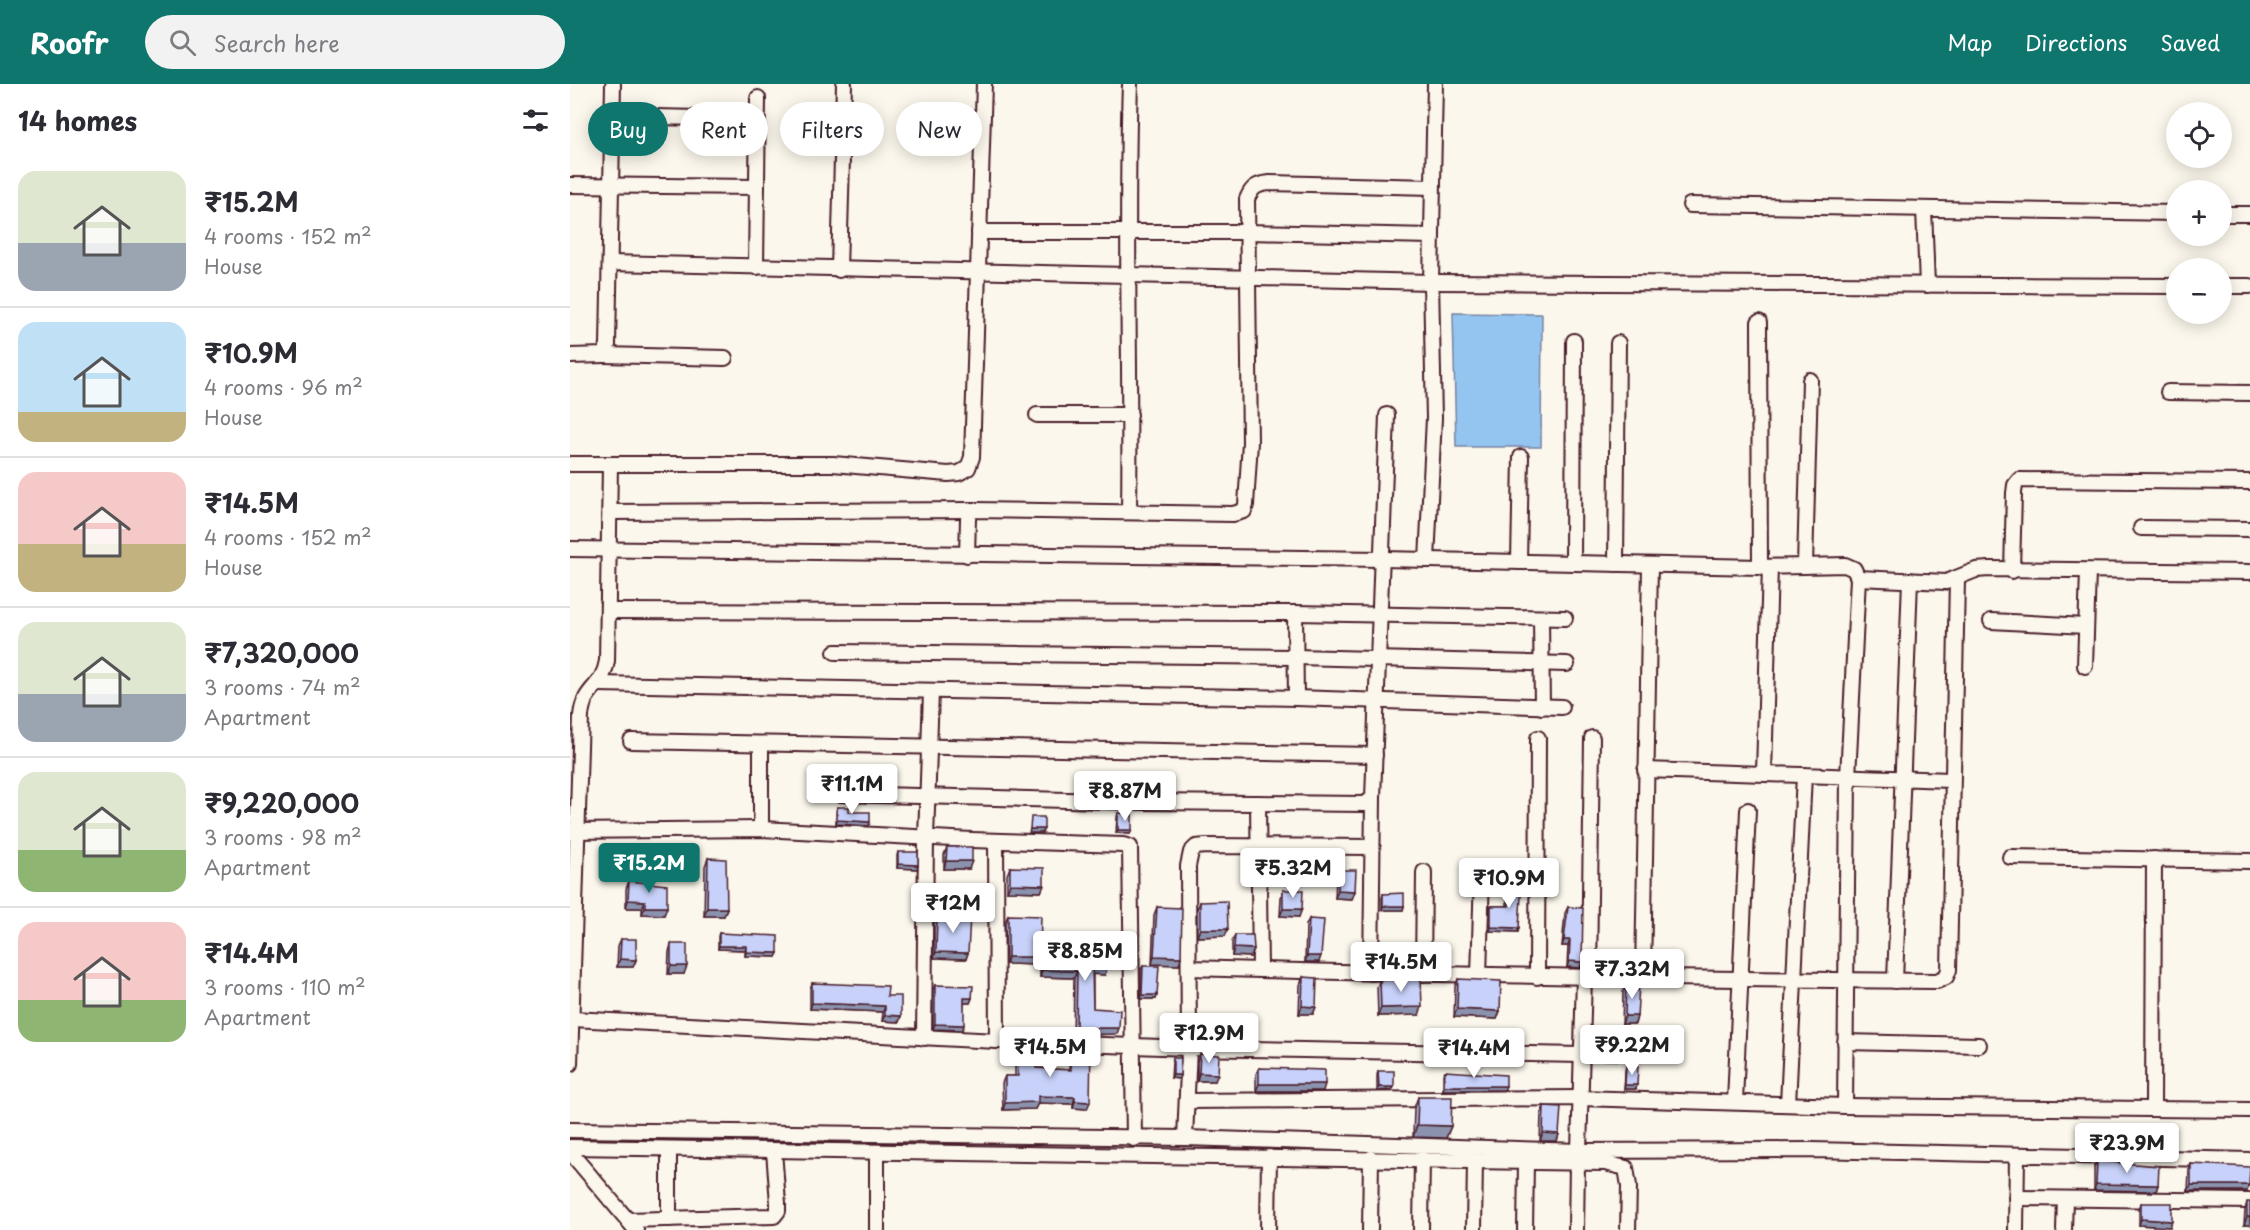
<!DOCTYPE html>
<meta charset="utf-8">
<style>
:root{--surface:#fff;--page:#f2f2f3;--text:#2b2b33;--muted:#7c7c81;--line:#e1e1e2;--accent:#0f766e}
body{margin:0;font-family:"Playpen Sans",sans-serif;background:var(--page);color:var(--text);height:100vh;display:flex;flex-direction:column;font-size:22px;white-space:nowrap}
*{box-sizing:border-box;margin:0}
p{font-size:20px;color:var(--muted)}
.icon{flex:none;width:33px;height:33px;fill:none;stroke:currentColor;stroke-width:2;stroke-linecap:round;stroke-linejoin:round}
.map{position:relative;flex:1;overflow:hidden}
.drawer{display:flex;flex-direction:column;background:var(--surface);width:570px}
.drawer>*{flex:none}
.top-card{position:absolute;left:18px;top:18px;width:570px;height:54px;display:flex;gap:12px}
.fabs{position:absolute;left:1596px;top:18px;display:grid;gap:12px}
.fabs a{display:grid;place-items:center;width:66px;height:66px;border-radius:50%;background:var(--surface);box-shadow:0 3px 15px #0003;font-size:30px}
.price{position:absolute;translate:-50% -51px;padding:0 14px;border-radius:6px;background:#fff;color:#222;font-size:20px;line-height:39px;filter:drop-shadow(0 2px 3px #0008)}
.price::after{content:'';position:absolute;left:50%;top:36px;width:18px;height:14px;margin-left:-9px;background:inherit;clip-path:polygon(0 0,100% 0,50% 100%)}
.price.on{background:var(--accent);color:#fff}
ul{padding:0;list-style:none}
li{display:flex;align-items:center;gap:18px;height:150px;padding:0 18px}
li+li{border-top:2px solid var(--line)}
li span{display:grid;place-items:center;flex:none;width:168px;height:120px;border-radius:18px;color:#555}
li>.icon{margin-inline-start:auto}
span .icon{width:72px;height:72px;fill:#fffc;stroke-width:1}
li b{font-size:26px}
h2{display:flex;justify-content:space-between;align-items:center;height:72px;padding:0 18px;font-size:26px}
.chip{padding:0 21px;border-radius:27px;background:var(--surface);box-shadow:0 3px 15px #0003;font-size:21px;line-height:54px}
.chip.on{background:var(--accent);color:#fff}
header{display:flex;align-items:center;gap:36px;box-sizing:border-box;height:84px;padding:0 30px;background:var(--accent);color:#fff}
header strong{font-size:28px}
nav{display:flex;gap:33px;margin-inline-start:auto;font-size:21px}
.search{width:420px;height:54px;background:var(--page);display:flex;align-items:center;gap:15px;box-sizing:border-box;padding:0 21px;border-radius:33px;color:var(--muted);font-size:22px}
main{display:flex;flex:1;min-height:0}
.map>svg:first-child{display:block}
</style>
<header>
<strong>Roofr</strong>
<div class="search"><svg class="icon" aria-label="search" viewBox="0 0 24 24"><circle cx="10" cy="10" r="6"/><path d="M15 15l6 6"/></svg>Search here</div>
<nav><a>Map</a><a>Directions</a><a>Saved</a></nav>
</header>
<main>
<section class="drawer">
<h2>14 homes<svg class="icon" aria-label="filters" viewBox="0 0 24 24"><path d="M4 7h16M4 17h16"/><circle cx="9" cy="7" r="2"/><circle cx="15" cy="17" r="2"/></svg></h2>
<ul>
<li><span style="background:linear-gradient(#dfe7d0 60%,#9aa5b1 0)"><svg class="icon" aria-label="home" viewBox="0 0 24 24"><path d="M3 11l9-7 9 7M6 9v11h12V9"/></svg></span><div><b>₹15.2M</b><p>4 rooms · 152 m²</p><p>House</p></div></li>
<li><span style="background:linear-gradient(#bfe0f5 75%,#c2b280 0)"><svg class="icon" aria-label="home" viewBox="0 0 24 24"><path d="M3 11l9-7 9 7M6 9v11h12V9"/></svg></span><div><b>₹10.9M</b><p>4 rooms · 96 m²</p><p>House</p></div></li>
<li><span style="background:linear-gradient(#f6c9c9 60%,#c2b280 0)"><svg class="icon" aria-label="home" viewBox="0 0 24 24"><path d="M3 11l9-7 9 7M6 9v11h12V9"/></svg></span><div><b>₹14.5M</b><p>4 rooms · 152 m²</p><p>House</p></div></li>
<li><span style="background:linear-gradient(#dfe7d0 60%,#9aa5b1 0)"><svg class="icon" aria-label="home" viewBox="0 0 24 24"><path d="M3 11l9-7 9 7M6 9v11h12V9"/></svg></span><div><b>₹7,320,000</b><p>3 rooms · 74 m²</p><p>Apartment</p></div></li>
<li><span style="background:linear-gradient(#dfe7d0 65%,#8fb573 0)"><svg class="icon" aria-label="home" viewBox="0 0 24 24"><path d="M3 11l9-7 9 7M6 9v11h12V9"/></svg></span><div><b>₹9,220,000</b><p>3 rooms · 98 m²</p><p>Apartment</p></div></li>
<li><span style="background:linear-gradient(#f6c9c9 65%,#8fb573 0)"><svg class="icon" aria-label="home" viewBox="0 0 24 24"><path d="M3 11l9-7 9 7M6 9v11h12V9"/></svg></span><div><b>₹14.4M</b><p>3 rooms · 110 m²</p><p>Apartment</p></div></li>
</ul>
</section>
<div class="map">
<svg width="1680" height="1146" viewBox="0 0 1680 1146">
<rect width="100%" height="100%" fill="#fbf7ec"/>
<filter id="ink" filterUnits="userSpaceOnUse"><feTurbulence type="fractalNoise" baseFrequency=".0167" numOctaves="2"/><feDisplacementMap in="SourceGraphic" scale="12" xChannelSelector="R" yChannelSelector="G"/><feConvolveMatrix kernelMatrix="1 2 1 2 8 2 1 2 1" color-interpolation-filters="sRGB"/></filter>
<g filter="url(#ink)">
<path fill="#94c5f0" stroke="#7683a1" stroke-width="1.5" d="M883 229 972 230 971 363H886Z"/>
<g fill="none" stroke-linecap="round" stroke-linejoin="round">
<defs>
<g id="minor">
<path d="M42 32 173 35"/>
<path d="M0 101 187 103"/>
<path d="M1120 121 1606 129"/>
<path d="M1354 125 1357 201"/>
<path d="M1652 130H1680"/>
<path d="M409 148H678L862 152"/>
<path d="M40 179 861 198 1606 202"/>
<path d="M186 183 188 14"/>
<path d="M269 186 274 0"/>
<path d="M1652 202H1680"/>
<path d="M1189 238 1190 483"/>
<path d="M34 271 155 274"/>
<path d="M0 272 34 271 38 261 43 0"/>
<path d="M1598 308 1680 309"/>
<path d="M467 331H560"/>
<path d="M0 380H263L378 390 389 389 398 384 402 373 414 0"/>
<path d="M559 427C561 285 555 142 560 0"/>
<path d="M40 428 404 426"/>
<path d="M1571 444 1680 445"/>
<path d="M0 465 813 475 1190 483 1275 481 1284 485 1288 494 1278 693 1275 1022"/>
<path d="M397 471 398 435 399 430 404 426 663 430 674 427 676 421 680 358 677 115C682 103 687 100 700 99L862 103"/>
<path d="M857 476 864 334 861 198 865 0"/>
<path d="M949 478 951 373"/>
<path d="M1003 479 1004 257"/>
<path d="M1046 480 1048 259"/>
<path d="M1235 482 1240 296"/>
<path d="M1442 487 1444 409 1445 401 1449 396 1680 398"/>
<path d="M1288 494 1376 498 1406 486 1419 485 1680 488"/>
<path d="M39 527 725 529 995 534"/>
<path d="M725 529 726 614"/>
<path d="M971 534 972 623"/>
<path d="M1421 537 1516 542"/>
<path d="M265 568 726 573 997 580"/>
<path d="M1515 582 1518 487"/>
<path d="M29 600 726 614 992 623"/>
<path d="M61 657 805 671"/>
<path d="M1075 686 1381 696"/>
<path d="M1194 689 1200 483"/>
<path d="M270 710 574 718 795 720 803 714 817 331"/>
<path d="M688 719 690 886"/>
<path d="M191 745V661"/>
<path d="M0 747 191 745 402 756 553 761 560 763 564 1055"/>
<path d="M426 757 427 957"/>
<path d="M1440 773 1680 777"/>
<path d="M619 884C868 891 1118 895 1367 897L1376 893 1379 886 1387 496"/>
<path d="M801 889 803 714"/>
<path d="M853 890 854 788"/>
<path d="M909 892 912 789"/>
<path d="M1073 892 1080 481"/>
<path d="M967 893 968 654"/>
<path d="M1019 893 1022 654"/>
<path d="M1325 897 1340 496"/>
<path d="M2 935 427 957 619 964 1011 971"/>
<path d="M354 954 356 754 361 608"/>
<path d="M1275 958 1409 961"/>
<path d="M0 980 11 632C14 602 32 606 37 577L40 381"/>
<path d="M617 1017 1009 1014 1275 1022 1680 1026"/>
<path d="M1165 1018 1178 726"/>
<path d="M1218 1020 1234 691"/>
<path d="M1583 1025 1584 775"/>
<path d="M0 1046 615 1054 1009 1067 1242 1066 1680 1076"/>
<path d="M615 1054 619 964 618 782 621 768 626 763 636 762 802 763"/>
<path d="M0 1063 1035 1079 1056 1084 1059 1102 1058 1146"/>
<path d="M0 1064 6 1075 66 1146"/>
<path d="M99 1065V1135"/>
<path d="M1009 1067 1014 893"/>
<path d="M307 1068V1146"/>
<path d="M1446 1114 1680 1117"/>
<path d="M58 1136 204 1132 208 1127V1119L204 1067"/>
<path d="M698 1146 699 1073"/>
<path d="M800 1146 801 1074"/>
<path d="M851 1146 852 1075"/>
<path d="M904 1146 905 1077"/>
<path d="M955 1146 956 1078"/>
<path d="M1006 1146 1007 1079"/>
<path d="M1446 1146 1447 1071"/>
<path d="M1494 1146 1495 1115"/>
</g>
</defs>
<use href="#minor" stroke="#4a1f2b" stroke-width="18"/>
<use href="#minor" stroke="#fbf7ec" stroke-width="14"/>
</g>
<g fill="#abb4d6" stroke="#4a1f2b" stroke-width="1.5">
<path d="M267 723 279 728 299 742 266 740V727Z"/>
<path d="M548 729 562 746 560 750 546 749 547 733Z"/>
<path d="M377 763 399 785H374V771Z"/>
<path d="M328 768 347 785 327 784V771Z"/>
<path d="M138 774 157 824 154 832H134L135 782Z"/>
<path d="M440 783 474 801 471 808 437 807V791Z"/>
<path d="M769 786 785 807 782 815 765 814 766 793Z"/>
<path d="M939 796 948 848 920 847V826L921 822H937V800Z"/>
<path d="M59 797 97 823 94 831 72 830V824H56V805Z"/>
<path d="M713 806 729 833 710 832 711 813Z"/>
<path d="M813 810 834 822 833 826H812V814Z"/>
<path d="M630 818 655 852 627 853V825Z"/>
<path d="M587 823 609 881 582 880 584 831Z"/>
<path d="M998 823 1012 878 1010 884 997 883 998 862H992L995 829Z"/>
<path d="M367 831 398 869 396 875 364 874V838Z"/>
<path d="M438 831 467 881 436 880 435 839Z"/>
<path d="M739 835 749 878H735L736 841Z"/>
<path d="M149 849 208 869 206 873 175 872V866L148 865V852Z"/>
<path d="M665 851 684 865 681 873 662 872V858Z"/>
<path d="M51 855 66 876 63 883H47L48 862Z"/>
<path d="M503 857 535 891 523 890V924L547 950 503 951 504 894 470 893V876L473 870H501V864Z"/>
<path d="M101 860 114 890H98L99 868Z"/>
<path d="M573 882 587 911 586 915H571V885Z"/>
<path d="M733 893 746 923 743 930H729L730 901Z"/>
<path d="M888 895 930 927 927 935 884 933 885 903Z"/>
<path d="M810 896 849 931 808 932 807 903Z"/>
<path d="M242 899 317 912 331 932 329 938 312 937 313 928 240 925V905Z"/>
<path d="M365 901 402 914 400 919H394L392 946 363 945V906Z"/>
<path d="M1056 901 1067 932 1065 940H1052L1053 908Z"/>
<path d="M1025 954 1052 976 1022 975V961Z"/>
<path d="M506 962 517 1025 503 1024V1020L468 1019 465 1025 433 1026 432 999 435 992H445V970L447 963 466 984 499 986 500 971 502 965H505Z"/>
<path d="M630 970 645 997H627V978Z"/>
<path d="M603 974 609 995 601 994 602 978Z"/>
<path d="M1056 982 1067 1001 1066 1005H1054L1055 986Z"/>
<path d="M689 984 753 1007H686V990Z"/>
<path d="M808 987 824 1003 822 1006 807 1007V991Z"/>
<path d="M875 987 934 1006H873V991Z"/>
<path d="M848 1013 881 1042 876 1054 843 1053 844 1024Z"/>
<path d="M974 1022 989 1050 987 1057H970L971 1030Z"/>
<path d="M1527 1077 1588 1101 1586 1107 1524 1106V1083Z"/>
<path d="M1621 1080 1679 1101 1677 1107H1618L1619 1086Z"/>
<path d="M1677 1118 1680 1141H1674L1675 1126Z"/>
<path d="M1571 1119 1602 1137 1600 1143 1569 1141V1125Z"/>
</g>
<g fill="#8b92ae" stroke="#4a1f2b" stroke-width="1.5">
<path d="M267 736 300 738 299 742 266 740Z"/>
<path d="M460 745H474L472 749H459Z"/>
<path d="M548 746H562L560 750 546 749Z"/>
<path d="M376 777H402L399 785H374Z"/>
<path d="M328 780 348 781 347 785 327 784Z"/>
<path d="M440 800 474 801 471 808 437 807Z"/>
<path d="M768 806 785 807 782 815 765 814Z"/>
<path d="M58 816 75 817 72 824H56Z"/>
<path d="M813 822H834L833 826H812Z"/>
<path d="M75 823H97L94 831 72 830Z"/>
<path d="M137 824H157L154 832H134Z"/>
<path d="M713 825H732L729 833 710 832Z"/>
<path d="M921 843 949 844 948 848 920 847Z"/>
<path d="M630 845H658L655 852 627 853Z"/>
<path d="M994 856H1000L998 862H992Z"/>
<path d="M149 862H176L175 866 148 865Z"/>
<path d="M664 864 684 865 681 873 662 872Z"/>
<path d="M176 868 208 869 206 873 175 872Z"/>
<path d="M366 868 398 869 396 875 364 874Z"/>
<path d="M584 872 611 873 609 881 582 880Z"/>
<path d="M737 872H751L749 878H735Z"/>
<path d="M438 873H470L467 881 436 880Z"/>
<path d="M50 875 66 876 63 883H47Z"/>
<path d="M999 877 1012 878 1010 884 997 883Z"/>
<path d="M101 882H117L114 890H98Z"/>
<path d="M522 883 537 884 535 891 520 890Z"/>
<path d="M472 886 507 887 504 894 470 893Z"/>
<path d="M572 911H587L586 915H571Z"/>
<path d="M394 914H402L400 919H393Z"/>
<path d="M242 919 315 922 313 928 240 925Z"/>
<path d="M732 922 746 923 743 930H729Z"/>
<path d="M852 923 849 931 808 932 811 924Z"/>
<path d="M887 925 930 927 927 935 884 933Z"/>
<path d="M315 931 331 932 329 938 312 937Z"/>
<path d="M1055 932H1067L1065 940H1052Z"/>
<path d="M365 940 394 941 392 946 363 945Z"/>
<path d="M506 944H549L547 950 503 951Z"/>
<path d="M665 952H686L685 956H664Z"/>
<path d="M1025 967 1055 969 1052 976 1022 975Z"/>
<path d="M629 989 648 990 645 997H627Z"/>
<path d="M603 991H610L609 995 601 994Z"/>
<path d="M689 1000H755L753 1007H686Z"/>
<path d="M1055 1001H1067L1066 1005H1054Z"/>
<path d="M874 1002H936L934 1006H873Z"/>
<path d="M809 1003H824L822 1006 807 1007Z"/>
<path d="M468 1012 505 1013 503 1020 468 1019 465 1025 433 1026 435 1019Z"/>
<path d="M505 1017 520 1018 517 1025 503 1024Z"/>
<path d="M847 1041 881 1042 876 1054 843 1053Z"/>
<path d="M973 1049 989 1050 987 1057H970Z"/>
<path d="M1526 1100 1588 1101 1586 1107 1524 1106Z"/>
<path d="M1621 1101H1679L1677 1107H1618Z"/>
<path d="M1677 1133H1680V1141H1674Z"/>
<path d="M1571 1135 1602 1137 1600 1143 1569 1141Z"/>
</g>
<g fill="#c7d1f9" stroke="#4a1f2b" stroke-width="1.5">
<path d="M267 723H279V728H300V738L267 736Z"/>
<path d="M548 729 562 730V746H548Z"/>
<path d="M461 733H474V745H460Z"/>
<path d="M377 763H402V777H376Z"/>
<path d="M328 768H348V781L328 780Z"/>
<path d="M138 774 156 775 157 824H137Z"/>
<path d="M440 783 474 784V801L440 800Z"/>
<path d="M769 786H786L785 807 768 806Z"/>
<path d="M939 796H952L949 844 921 843V822H939Z"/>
<path d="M59 797 97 801V823H75V817L58 816Z"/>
<path d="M713 806H733L732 825H713Z"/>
<path d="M834 809V822H813V810Z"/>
<path d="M657 817 658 845H630V818Z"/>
<path d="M587 823 612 824 611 873 584 872Z"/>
<path d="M998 823 1013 824 1012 878 999 877 1000 856H994Z"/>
<path d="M367 831 400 832 398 869 366 868Z"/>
<path d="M438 831 471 832 470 873H438Z"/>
<path d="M739 835 754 836 751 872H737Z"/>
<path d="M149 849 208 852V869L176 868V862H149Z"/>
<path d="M665 851H683L684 865 664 864Z"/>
<path d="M51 855H66V876L50 875Z"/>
<path d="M503 857 538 858 537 884 522 883 523 924 550 926 549 944H506L507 887 472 886 473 870H503Z"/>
<rect x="101" y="860" width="16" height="22"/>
<path d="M573 882H589L587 911H572Z"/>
<path d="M733 893 747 894 746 923 732 922Z"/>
<path d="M851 895 852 923 811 924 810 896Z"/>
<path d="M888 895 931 897 930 927 887 925Z"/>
<path d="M242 899 318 902 317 912H331V932L315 931V922L242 919Z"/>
<path d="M365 901 403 902 402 914H394V941L365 940Z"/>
<path d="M1056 901H1069L1067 932H1055Z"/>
<path d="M686 943V952H665V944Z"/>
<path d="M1025 954 1055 955V969L1025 967Z"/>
<path d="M506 962H521L520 1018 505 1017V1013L468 1012V1018L435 1019V992H448L447 963H465L466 984 501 986 502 965H506Z"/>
<path d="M630 970 649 971 648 990 629 989Z"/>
<path d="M603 974H611L610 991H603Z"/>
<path d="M1056 982H1068L1067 1001H1055Z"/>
<path d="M689 984 755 986V1000H689Z"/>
<path d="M808 987H824V1003H809Z"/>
<path d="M875 987 936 991V1002H874Z"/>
<path d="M848 1013H882L881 1042 847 1041Z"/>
<path d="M974 1022 991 1023 989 1050 973 1049Z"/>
<path d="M1527 1077 1589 1082 1588 1101 1526 1100Z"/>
<path d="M1621 1080 1680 1083 1679 1101H1621Z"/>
<rect x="1677" y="1118" width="3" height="15"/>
<path d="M1571 1119H1602V1137L1571 1135Z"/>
</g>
</g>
</svg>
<div class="fabs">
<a><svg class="icon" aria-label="locate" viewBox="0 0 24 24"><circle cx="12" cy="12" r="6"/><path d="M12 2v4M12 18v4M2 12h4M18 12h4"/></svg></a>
<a>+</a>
<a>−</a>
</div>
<b class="price" style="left:282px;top:731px">₹11.1M</b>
<b class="price" style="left:555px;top:738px">₹8.87M</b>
<b class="price on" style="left:79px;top:810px">₹15.2M</b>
<b class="price" style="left:723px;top:815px">₹5.32M</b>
<b class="price" style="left:939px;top:825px">₹10.9M</b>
<b class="price" style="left:383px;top:850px">₹12M</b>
<b class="price" style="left:515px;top:898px">₹8.85M</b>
<b class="price" style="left:831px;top:909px">₹14.5M</b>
<b class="price" style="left:1062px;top:916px">₹7.32M</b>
<b class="price" style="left:639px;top:980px">₹12.9M</b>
<b class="price" style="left:1062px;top:992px">₹9.22M</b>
<b class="price" style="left:480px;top:994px">₹14.5M</b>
<b class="price" style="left:904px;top:995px">₹14.4M</b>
<b class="price" style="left:1557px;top:1090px">₹23.9M</b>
<div class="top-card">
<a class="chip on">Buy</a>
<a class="chip">Rent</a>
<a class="chip">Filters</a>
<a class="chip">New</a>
</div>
</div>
</main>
